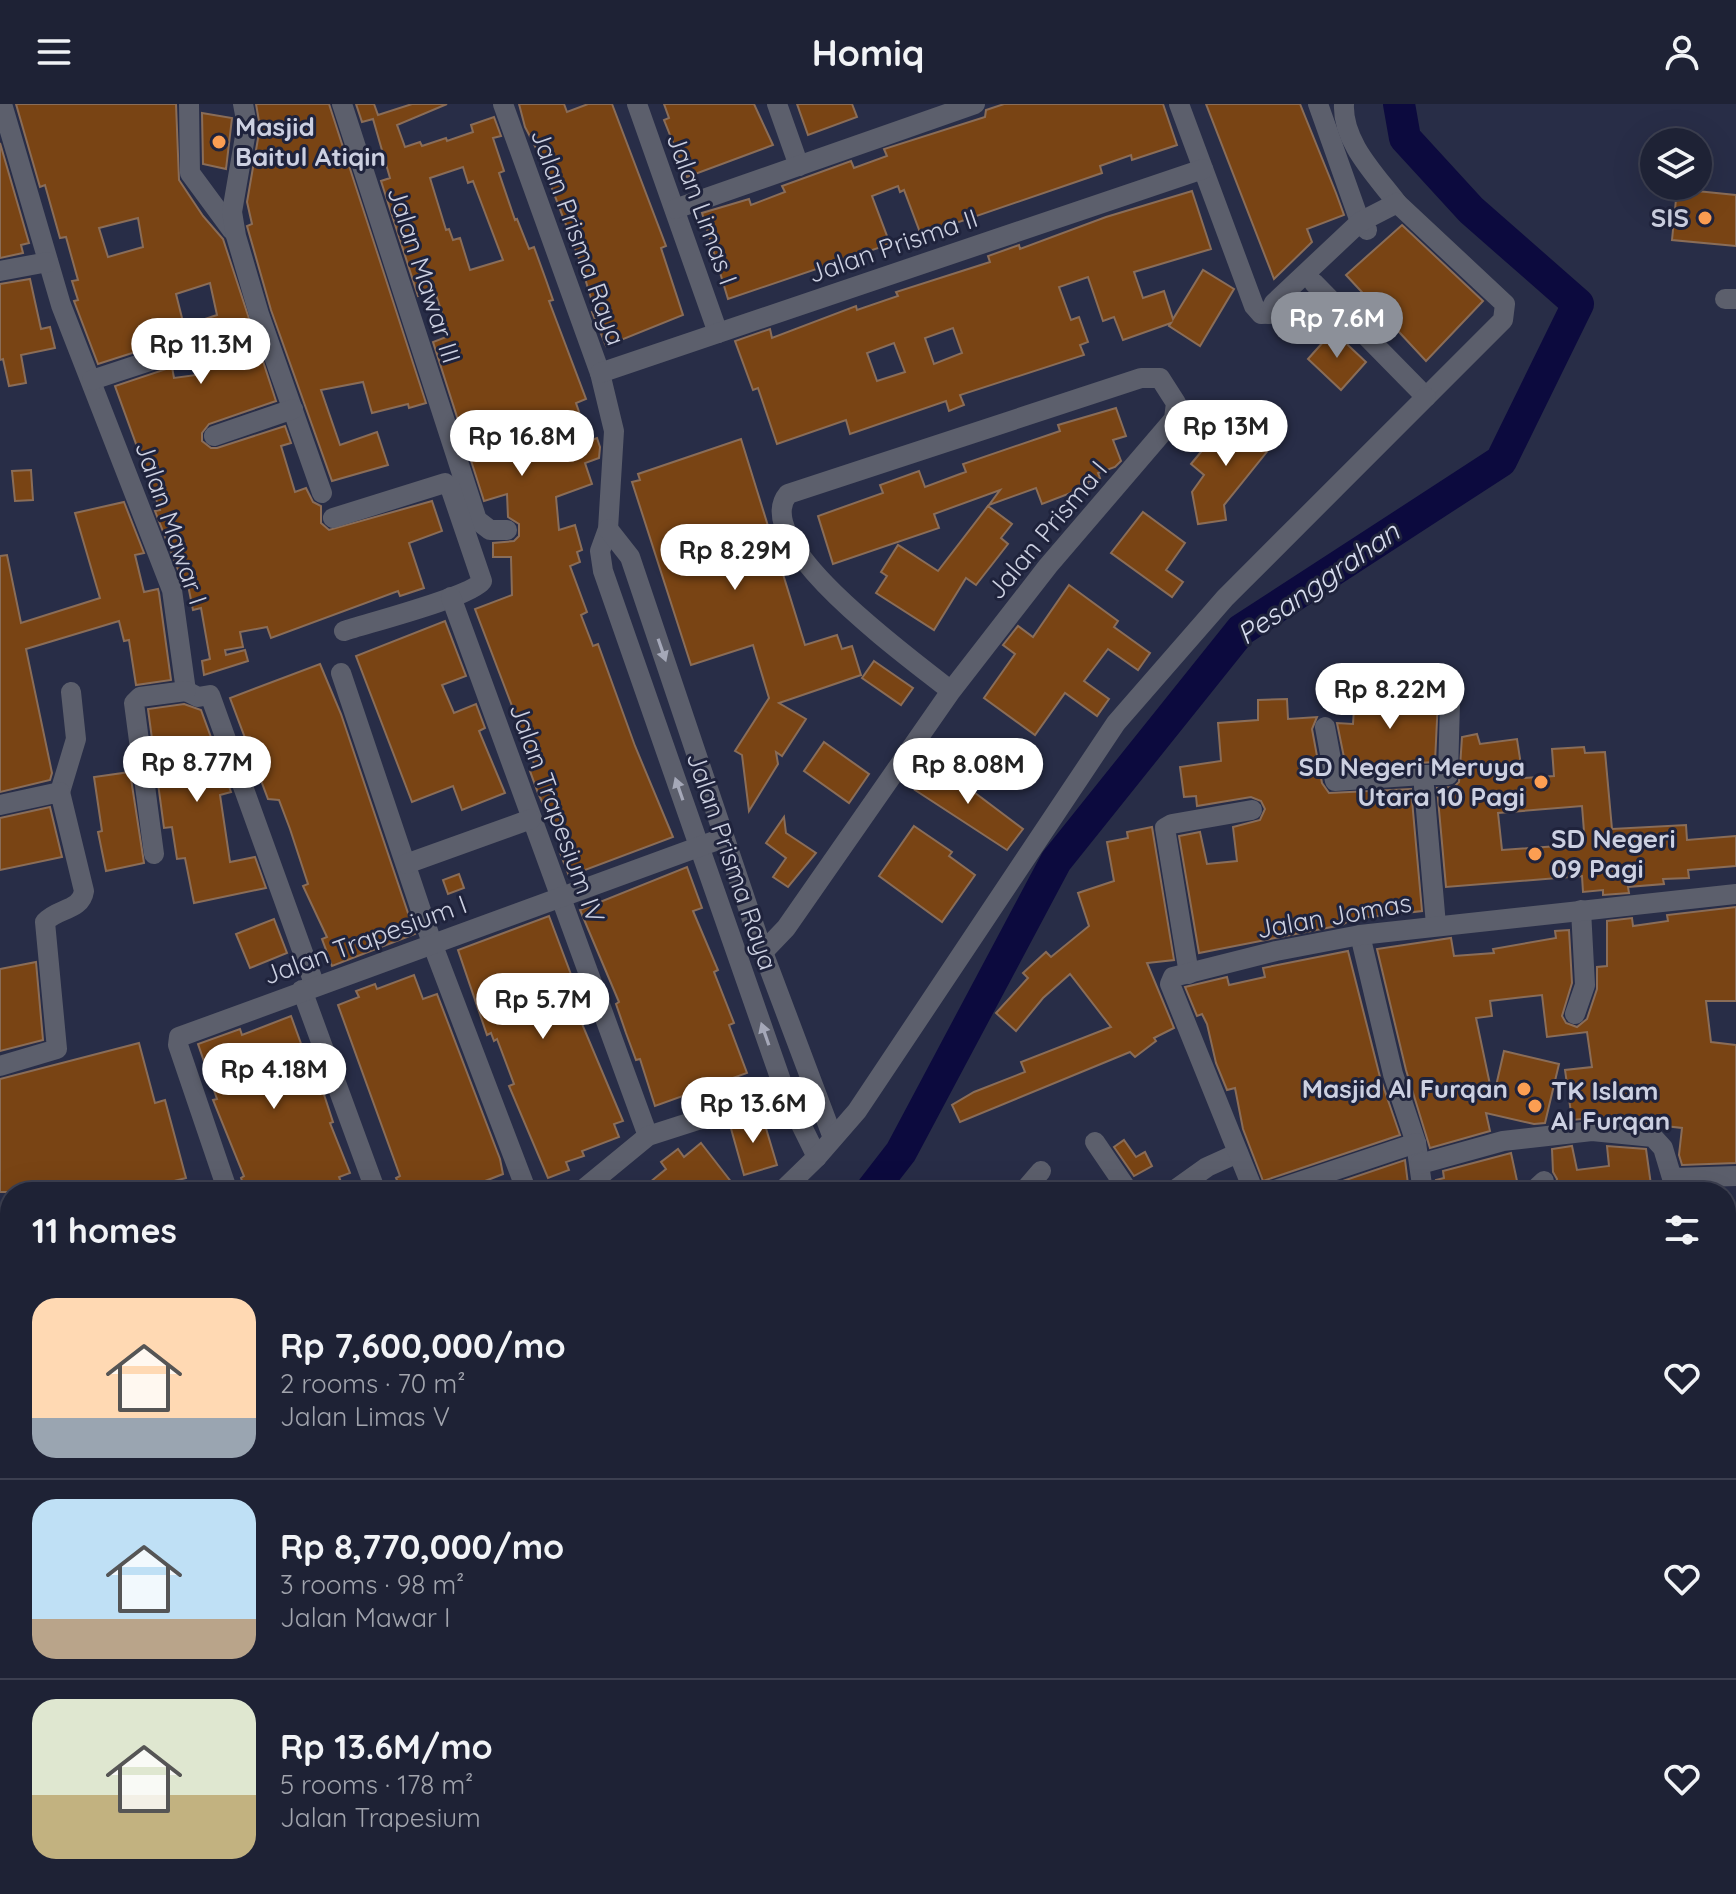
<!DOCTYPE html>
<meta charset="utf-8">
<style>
:root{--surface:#1e2235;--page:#262a3d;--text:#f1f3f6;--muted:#a1a4ad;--line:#3c3f50;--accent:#8c9099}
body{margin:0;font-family:Quicksand,sans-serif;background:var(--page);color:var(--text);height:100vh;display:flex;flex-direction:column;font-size:30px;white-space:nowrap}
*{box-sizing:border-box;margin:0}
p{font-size:26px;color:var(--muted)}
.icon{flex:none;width:44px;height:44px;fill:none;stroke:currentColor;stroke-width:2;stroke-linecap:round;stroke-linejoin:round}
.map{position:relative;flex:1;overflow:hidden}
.side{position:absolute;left:0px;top:1078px;width:1736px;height:712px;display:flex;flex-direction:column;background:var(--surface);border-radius:32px 32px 0 0;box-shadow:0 8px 32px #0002,0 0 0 2px var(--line)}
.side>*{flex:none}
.controls{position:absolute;left:1640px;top:24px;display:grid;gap:16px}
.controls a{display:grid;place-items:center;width:72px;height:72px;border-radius:50%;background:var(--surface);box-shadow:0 8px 32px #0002,0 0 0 2px var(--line);font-size:40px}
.price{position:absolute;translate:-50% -68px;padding:0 18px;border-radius:28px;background:#fff;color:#222;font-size:26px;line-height:52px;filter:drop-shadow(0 2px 4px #0008)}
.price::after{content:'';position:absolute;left:50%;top:48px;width:24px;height:18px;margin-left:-12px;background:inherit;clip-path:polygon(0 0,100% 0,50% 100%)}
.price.selected{background:var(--accent);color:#fff}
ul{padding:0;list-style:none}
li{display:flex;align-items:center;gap:24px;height:200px;padding:0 32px}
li+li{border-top:2px solid var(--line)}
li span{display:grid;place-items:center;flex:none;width:224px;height:160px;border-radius:24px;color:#555}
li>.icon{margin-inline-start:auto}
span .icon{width:96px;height:96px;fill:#fffc;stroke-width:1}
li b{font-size:34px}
h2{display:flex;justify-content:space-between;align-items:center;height:96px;padding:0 32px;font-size:34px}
header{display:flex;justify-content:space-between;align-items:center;height:104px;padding:0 32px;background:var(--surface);font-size:36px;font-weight:700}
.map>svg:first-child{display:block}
</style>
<header><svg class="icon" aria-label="menu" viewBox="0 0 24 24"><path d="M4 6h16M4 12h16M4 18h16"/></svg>Homiq<svg class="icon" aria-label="person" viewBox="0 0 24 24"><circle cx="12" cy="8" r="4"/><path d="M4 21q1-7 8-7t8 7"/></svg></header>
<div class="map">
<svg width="1736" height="1790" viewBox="0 0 1736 1790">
<rect width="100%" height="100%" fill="#282d47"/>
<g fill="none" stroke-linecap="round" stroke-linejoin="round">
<g stroke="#0c0a3e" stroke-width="32">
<path d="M870 1088 901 1048 1056 757 1241 526 1501 357 1578 200 1471 106 1405 34 1399 0"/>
<path d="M0 1501 10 1502"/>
</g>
</g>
<g fill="#794414" stroke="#8a6d58" stroke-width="2" fill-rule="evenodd">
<path d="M16 0H176L179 76 203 112 223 135 276 297 209 320 202 329V337L211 344H217L285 322 291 339 281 342 295 388 306 384 313 398 321 402V419L329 426 432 397 442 427 409 439 424 484 400 492 398 487 271 534 267 523 240 528 243 543 225 546 226 551 245 546 248 557 204 571 202 557 210 555 201 504 193 506 188 481H184L155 407 160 406 115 282 172 263 174 274 204 270 195 237 179 234 98 260 74 197 78 196 72 177 78 176 66 133 60 134 45 81 40 83ZM138 114 143 143 108 153 99 124ZM210 179 217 211 184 222 176 190Z"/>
<path d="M256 0H329L426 299 409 304 408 300 372 309 363 278 321 286 340 341 377 328 388 361 332 377 271 206 247 122 252 120 247 98 260 23Z"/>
<path d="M356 0H374L378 11 412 0H447L397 21 405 43 420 38 422 42 446 34 447 37 473 28 471 21 494 13 501 32 493 34 504 67 499 69 515 116 517 115 529 145 534 143 546 176 553 196 549 197 586 295 576 299 589 337 597 334 600 343 599 354 585 359 592 380 556 393 559 426 575 421 582 446 577 448 580 458 570 462 587 508 581 511 593 542 598 540 635 642 673 733 569 772 559 746 564 744 538 689 530 667 536 665 475 505 512 491 511 453H493V439L514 437 519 432V420L508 413 507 390 484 397 433 238 449 232 435 187 418 192 381 77 390 74 373 15 362 18ZM463 63 468 79 473 77 503 156 470 166 460 134 453 136 449 125 446 126 430 74Z"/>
<path d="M519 0H564L567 8 588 0H612L666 142 661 144 683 211 606 242 592 208 595 207 579 155 538 48 525 23Z"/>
<path d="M664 0H754L773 41 687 73 664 16 669 14Z"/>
<path d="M797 0H852L857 13 808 31Z"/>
<path d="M1004 0H1163L1177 41 1132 56 1131 51 1100 62 1102 69 921 131 904 86 900 88 898 82 872 92 890 140 728 195 702 109 749 95 751 101 785 88 782 82 851 57 854 64 887 52 884 45 985 13 986 6Z"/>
<path d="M1206 0H1300L1336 89 1344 111 1307 125 1312 138 1274 175Z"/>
<path d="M202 9 232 14 226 65 203 60Z"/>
<path d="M0 39 29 139 21 141 23 149 0 154Z"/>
<path d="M1677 85 1736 91V142L1672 136Z"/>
<path d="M1192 87 1211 145 1134 168 1143 194 1164 187 1173 215 1203 166 1234 185 1200 242 1169 222 1171 219 1123 236 1114 213 1103 217 1088 173 1059 183 1071 216 1079 213 1088 238 1080 241 1084 251 960 291 964 301 949 307 946 297 850 330 846 316 777 340 758 284 753 286 735 237 770 225 772 234 856 202 857 206 898 192 896 188 990 158 988 152 1019 141 1020 145 1106 113ZM953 224 962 249 934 260 925 234ZM894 239 905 268 877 277 867 249Z"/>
<path d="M1402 121 1483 197 1426 257 1346 171Z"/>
<path d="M30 175 41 225 50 223 55 244 21 251 26 279 9 282 3 255 0 256V180Z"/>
<path d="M1333 227 1366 258 1341 286 1308 255Z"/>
<path d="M1116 304 1126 332 1113 336 1121 357 1115 363 1098 369 1100 374 1087 378 1089 382 1042 400 1036 384 989 401 1000 386 934 410 939 424 833 460 818 412 883 389 880 381 919 367 925 383 960 370 966 368 963 360 1060 327 1058 321Z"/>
<path d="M1247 316 1274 339 1224 401 1226 416 1198 420 1192 388 1204 371 1191 360 1225 319 1237 329Z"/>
<path d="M741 335 805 541 837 531 842 545 852 542 861 571 779 599 806 615 782 652 776 648 778 660 749 707 742 651 735 647 769 594 753 541 691 561 632 378 640 376 638 370Z"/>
<path d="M31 366 33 396 15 397 12 367Z"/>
<path d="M124 398 144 449 135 451 144 488 158 485 159 489 171 576 136 581 129 536 124 537 119 517 26 545 52 669 50 676 0 688V452L7 451 21 519 100 494 75 409Z"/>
<path d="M988 402 1012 420 1001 434 1008 440 976 481 966 474 934 526 876 489 887 472 881 468 898 441 938 467Z"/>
<path d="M1143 408 1185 439 1166 466 1183 478 1172 493 1111 449Z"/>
<path d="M1069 481 1118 517 1114 523 1150 549 1138 566 1108 545 1084 577 1109 595 1097 612 1065 589 1035 631 984 594 1015 550 1003 541 1018 522 1033 533Z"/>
<path d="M445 517 466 572 442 581 454 609 476 600 485 624 479 627 505 689 462 706 453 682 412 698 356 552Z"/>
<path d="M874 557 913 584 901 601 862 574Z"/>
<path d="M320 560 341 610 415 830 332 862 322 835 327 833 303 782 308 780 290 725 279 696 268 695 230 594Z"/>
<path d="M1355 590 1438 595 1435 658 1346 663 1337 619 1353 620Z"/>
<path d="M1287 595 1288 615 1317 613 1312 625 1322 679 1329 689 1411 685 1422 807 1352 815 1342 821 1199 849 1179 732 1200 728 1207 760 1237 757 1233 723 1260 716 1265 705 1261 697 1251 693 1197 702 1196 692 1184 693 1180 663 1221 657 1218 619 1258 616V596Z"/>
<path d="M184 600 201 606 231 688 220 691 230 758 255 753 266 784 194 799 185 754 177 755 172 723 164 724 148 605Z"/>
<path d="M1477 630 1480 640 1517 635 1523 674 1554 672 1552 645 1584 643 1585 649 1605 648 1612 725 1686 721 1687 736 1736 732V762L1688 766 1689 774 1663 775 1664 780 1628 783 1629 789 1603 791V786L1583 788 1582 772 1446 783 1437 684 1454 683 1459 678 1462 633ZM1582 702 1585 740 1502 746 1498 709Z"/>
<path d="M824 638 869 670 849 699 804 667Z"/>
<path d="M934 658 1023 725 1007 746 915 686Z"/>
<path d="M130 668 144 759 106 767 98 728 102 727 94 673Z"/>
<path d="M50 703 62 753 0 766V714Z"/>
<path d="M784 713 786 729 816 749 788 783 773 773 786 754 766 739Z"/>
<path d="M914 722 952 748 949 752 975 771 942 818 879 772Z"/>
<path d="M1152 723 1174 856 1147 859 1174 924 1154 934 1156 937 1135 953 1130 948 960 1018 952 1001 974 988 1025 968 1021 958 1111 923 1070 870 1043 894 1016 927 996 909 1028 874 1023 869 1046 848 1051 853 1089 822 1078 789 1114 777 1107 738 1128 734 1127 728Z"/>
<path d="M687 763 702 804 693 807 718 866 714 868 734 919 729 921 747 969 655 1002 640 955 636 956 626 929 616 900 619 898 580 806Z"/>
<path d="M459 770 464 784 448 790 443 776Z"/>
<path d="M1736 803V897H1706L1711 938 1736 941V1059L1682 1061 1679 1051 1682 1024 1593 1014 1572 1016 1565 966 1592 963 1587 928 1547 933 1542 891 1490 897 1492 912 1476 914 1493 995 1504 947 1559 960 1545 1019 1534 1020 1486 1009 1490 1027 1430 1044 1406 966 1377 845 1451 834 1454 852 1494 849 1493 845 1556 834 1555 827 1569 826 1572 879 1562 912 1566 919 1577 923 1587 915 1597 885V863L1607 862V817L1632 814 1633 822 1668 817 1667 811Z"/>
<path d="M549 812 584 905 577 908 623 1017 614 1020 619 1033 582 1047 584 1052 566 1058 569 1066 548 1074 509 982 514 980 497 935 494 937 491 929 487 931 458 846Z"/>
<path d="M274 815 287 849 250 864 236 830Z"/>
<path d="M1348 847 1380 973 1400 1031 1263 1077 1243 1025 1235 984 1227 986 1216 959 1207 920 1202 910 1197 912 1185 883 1227 873 1229 881 1265 873 1263 864Z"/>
<path d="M36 858 43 936 0 947V865Z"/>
<path d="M414 871 423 895 437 890 500 1055 503 1070 457 1088H402L396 1074 400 1072 338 901 359 893 356 887 375 880 377 885Z"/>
<path d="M291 912 308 959 313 957 333 1018 330 1019 350 1069 339 1073 344 1085 336 1088H298L296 1082 278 1088H246L241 1074 244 1072 213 996 217 995 198 940 240 925 242 931Z"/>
<path d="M139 939 155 999 165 996 186 1074 131 1088H0V975Z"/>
<path d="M762 1011 777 1061 744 1071 730 1021Z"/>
<path d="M1124 1036 1136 1053 1145 1048 1152 1062 1134 1072 1114 1043Z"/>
<path d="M701 1039 739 1088H638L666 1065 661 1058 678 1045 684 1053Z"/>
<path d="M1572 1042 1577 1066 1609 1062 1607 1042 1646 1045 1652 1088H1554L1557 1075 1553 1068 1552 1045Z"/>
<path d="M1511 1049 1519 1086 1439 1088 1436 1076 1444 1074 1443 1067Z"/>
<path d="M1405 1056 1409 1088H1310Z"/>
</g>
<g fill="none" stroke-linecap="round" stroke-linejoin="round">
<g stroke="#5c5f6c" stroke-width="20">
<path d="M2 0 61 201 172 486 186 587"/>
<path d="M189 0 190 69 232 126"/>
<path d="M243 0 247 21 232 108 236 132 259 210 322 389"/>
<path d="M342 0 477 416 490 426H507"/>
<path d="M503 0 600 269 614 327 608 425 600 447 603 467 785 988 817 1053"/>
<path d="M637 0 718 229"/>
<path d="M777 0 799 62"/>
<path d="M1179 0 1254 202 1261 210 1279 209"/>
<path d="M1318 0 1360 118 1367 126"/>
<path d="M1344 0C1342 38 1376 71 1397 99"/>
<path d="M675 105 975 0"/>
<path d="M0 167 48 158"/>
<path d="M1725 195H1736"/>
<path d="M1269 210 1274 199 1360 118 1397 99 1505 200 1503 216 1426 293 1314 179"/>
<path d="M600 269 1203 65"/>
<path d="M92 276 183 246"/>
<path d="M214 332 293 305"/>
<path d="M333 414 445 379 450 383 482 477C471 493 368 519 344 527"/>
<path d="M608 425 630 453 763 848 833 1034"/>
<path d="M451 493 648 1032"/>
<path d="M341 569 432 839 527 1088"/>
<path d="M186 587 198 593 210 591 315 882"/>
<path d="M1325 623 1335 677 1423 671"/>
<path d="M60 688 76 635 71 588"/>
<path d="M0 701 60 688 84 787C81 807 57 804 45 818L57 945 0 962"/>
<path d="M154 750 134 599 140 593 186 587"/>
<path d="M406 760 531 715"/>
<path d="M1436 821 1423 671H1448L1450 598"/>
<path d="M1360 831 1393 970 1416 1039 1423 1088"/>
<path d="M763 848 786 824 951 587 1048 462 1174 315 1176 299 1160 274H1141L788 390C747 439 916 558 951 587"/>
<path d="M1189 870 1165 724 1172 720 1252 706"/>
<path d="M302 886 376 1088"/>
<path d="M1575 910 1585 881 1581 806"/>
<path d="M1095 1038 1129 1088"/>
<path d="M1420 1060 1503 1037 1592 1027 1653 1033 1663 1044 1672 1074 1736 1072"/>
<path d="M228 1088 178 941 179 933 723 734"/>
<path d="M580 1088 648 1032 785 988"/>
<path d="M781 1088 817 1053 857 1007 1116 619 1225 494 1426 293"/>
<path d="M1023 1088 1041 1067"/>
<path d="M1172 1088 1207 1063 1238 1049"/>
<path d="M1254 1088 1170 880 1173 873 1276 847 1360 831 1736 790"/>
<path d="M1269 1088 1416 1039"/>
<path d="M1532 1088 1544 1077"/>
<path d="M1726 1219 1736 1221"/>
<path d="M1726 1313H1736"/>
<path d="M750 1780 751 1790"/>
<path d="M1611 1780 1613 1790"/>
<path d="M392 1790 393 1780"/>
</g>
<g stroke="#74798e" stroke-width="20">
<path d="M1726 1579 1736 1575"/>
<path d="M1726 1618 1736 1615"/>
<path d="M1067 1790 1102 1780"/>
<path d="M1158 1790 1190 1780"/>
</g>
<g stroke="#878da8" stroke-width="20">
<path d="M0 1403 10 1470"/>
<path d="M0 1547 10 1604"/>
<path d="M1726 1567 1736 1555"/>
<path d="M1726 1651 1736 1668"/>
<path d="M37 1780 38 1790"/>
<path d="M70 1780 73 1790"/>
</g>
</g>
<defs><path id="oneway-solid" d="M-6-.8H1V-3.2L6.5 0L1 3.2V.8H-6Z" transform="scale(2)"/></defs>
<g fill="#a5a8b8">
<use href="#oneway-solid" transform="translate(662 546) rotate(71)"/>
<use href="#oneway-solid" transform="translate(679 685) rotate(-109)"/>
<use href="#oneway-solid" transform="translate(765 930) rotate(-109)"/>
</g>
<g fill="#fc9e52" stroke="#1f233c" stroke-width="3">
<circle cx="219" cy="38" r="8"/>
<circle cx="1705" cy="114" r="8"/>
<circle cx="1541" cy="678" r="8"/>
<circle cx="1535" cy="750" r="8"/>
<circle cx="1524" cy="985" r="8"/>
<circle cx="1535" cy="1002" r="8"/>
</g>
<g text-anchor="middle" stroke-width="6" stroke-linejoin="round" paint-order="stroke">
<g font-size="26" font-weight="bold" fill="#ccd0e1" stroke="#1f233c" text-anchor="start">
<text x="235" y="32">Masjid<tspan x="235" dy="30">Baitul Atiqin</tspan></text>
<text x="1689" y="123" text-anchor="end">SIS</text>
<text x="1525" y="672" text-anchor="end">SD Negeri Meruya<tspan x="1525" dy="30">Utara 10 Pagi</tspan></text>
<text x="1551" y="744">SD Negeri<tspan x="1551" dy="30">09 Pagi</tspan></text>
<text x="1508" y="994" text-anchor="end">Masjid Al Furqan</text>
<text x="1551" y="996">TK Islam<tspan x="1551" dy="30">Al Furqan</tspan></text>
</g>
<g font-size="26" fill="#ccd0e1" stroke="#1f233c">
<text transform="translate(702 105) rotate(70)" y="9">Jalan Limas I</text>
<text transform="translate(578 133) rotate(70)" y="9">Jalan Prisma Raya</text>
<text transform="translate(893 142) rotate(-19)" y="9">Jalan Prisma II</text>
<text transform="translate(424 171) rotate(72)" y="9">Jalan Mawar III</text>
<text transform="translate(171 419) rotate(71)" y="9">Jalan Mawar I</text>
<text transform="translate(1047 426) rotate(-50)" y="9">Jalan Prisma I</text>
<text transform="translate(557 709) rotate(70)" y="9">Jalan Trapesium IV</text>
<text transform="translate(732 757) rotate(71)" y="9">Jalan Prisma Raya</text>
<text transform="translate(1334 812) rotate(-10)" y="9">Jalan Jomas</text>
<text transform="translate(365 836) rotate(-20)" y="9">Jalan Trapesium I</text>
</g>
<g font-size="28" font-style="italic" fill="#d9def0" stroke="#1f233c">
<text transform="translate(1318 479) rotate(-35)" y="10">Pesanggrahan</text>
</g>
</g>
</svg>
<div class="controls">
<a><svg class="icon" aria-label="layers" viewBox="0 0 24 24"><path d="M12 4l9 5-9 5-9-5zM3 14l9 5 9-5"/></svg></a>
</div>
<b class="price selected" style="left:1337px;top:256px">Rp 7.6M</b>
<b class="price" style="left:201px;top:282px">Rp 11.3M</b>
<b class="price" style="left:1226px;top:364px">Rp 13M</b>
<b class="price" style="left:522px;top:374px">Rp 16.8M</b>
<b class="price" style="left:735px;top:488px">Rp 8.29M</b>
<b class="price" style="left:1390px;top:627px">Rp 8.22M</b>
<b class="price" style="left:197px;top:700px">Rp 8.77M</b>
<b class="price" style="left:968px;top:702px">Rp 8.08M</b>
<b class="price" style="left:543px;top:937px">Rp 5.7M</b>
<b class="price" style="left:274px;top:1007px">Rp 4.18M</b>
<b class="price" style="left:753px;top:1041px">Rp 13.6M</b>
<section class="side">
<h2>11 homes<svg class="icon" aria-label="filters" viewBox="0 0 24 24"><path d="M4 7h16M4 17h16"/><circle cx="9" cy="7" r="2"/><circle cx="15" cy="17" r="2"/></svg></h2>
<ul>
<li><span style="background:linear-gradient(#ffd9b3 75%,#9aa5b1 0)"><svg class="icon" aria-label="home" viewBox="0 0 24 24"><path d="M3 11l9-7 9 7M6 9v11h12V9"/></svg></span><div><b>Rp 7,600,000/mo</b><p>2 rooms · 70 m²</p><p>Jalan Limas V</p></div><svg class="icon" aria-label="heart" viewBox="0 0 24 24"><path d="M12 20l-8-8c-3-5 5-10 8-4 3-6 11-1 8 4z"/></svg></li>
<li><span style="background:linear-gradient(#bfe0f5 75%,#b9a48a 0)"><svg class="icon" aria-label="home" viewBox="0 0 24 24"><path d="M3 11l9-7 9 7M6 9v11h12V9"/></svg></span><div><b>Rp 8,770,000/mo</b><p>3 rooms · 98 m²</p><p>Jalan Mawar I</p></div><svg class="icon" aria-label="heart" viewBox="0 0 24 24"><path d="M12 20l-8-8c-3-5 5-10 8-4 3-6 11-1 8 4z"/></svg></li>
<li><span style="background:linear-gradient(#dfe7d0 60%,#c2b280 0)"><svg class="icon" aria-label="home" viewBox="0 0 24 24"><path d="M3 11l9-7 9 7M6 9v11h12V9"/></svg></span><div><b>Rp 13.6M/mo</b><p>5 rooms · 178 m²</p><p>Jalan Trapesium</p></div><svg class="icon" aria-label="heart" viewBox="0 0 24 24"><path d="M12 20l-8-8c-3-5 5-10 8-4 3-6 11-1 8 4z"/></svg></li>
</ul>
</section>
</div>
